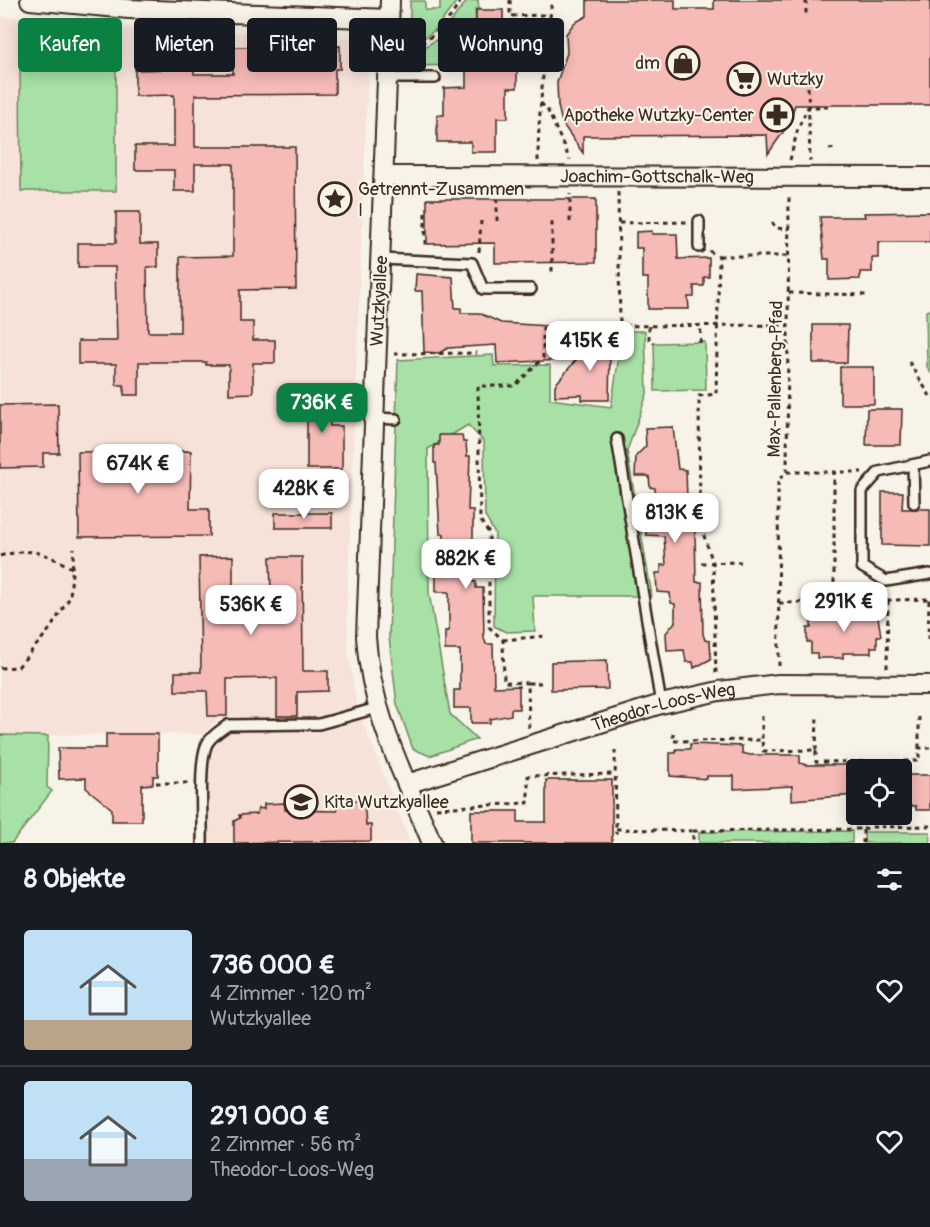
<!DOCTYPE html>
<html lang="de">
<meta charset="utf-8">
<style>
:root{--surface:#171b24;--page:#20242c;--text:#f1f3f6;--muted:#9ea1a6;--line:#363941;--accent:#0b8043}
body{margin:0;font-family:Pangolin,sans-serif;background:var(--page);color:var(--text);height:100vh;display:flex;flex-direction:column;font-size:22px;white-space:nowrap}
*{box-sizing:border-box;margin:0}
p{font-size:20px;color:var(--muted)}
.icon{flex:none;width:33px;height:33px;fill:none;stroke:currentColor;stroke-width:2;stroke-linecap:round;stroke-linejoin:round}
.map{position:relative;height:843px;overflow:hidden}
.side{display:flex;flex-direction:column;background:var(--surface);flex:1}
.side>*{flex:none}
.banner{position:absolute;left:18px;top:18px;width:600px;height:54px;display:flex;gap:12px}
.fabs{position:absolute;left:846px;top:759px;display:grid;gap:12px}
.fabs a{display:grid;place-items:center;width:66px;height:66px;border-radius:6px;background:var(--surface);box-shadow:0 3px 15px #0003;font-size:30px}
.price{position:absolute;translate:-50% -51px;padding:0 14px;border-radius:12px;background:#fff;color:#222;font-size:20px;line-height:39px;filter:drop-shadow(0 2px 3px #0008)}
.price::after{content:'';position:absolute;left:50%;top:36px;width:18px;height:14px;margin-left:-9px;background:inherit;clip-path:polygon(0 0,100% 0,50% 100%)}
.price.on{background:var(--accent);color:#fff}
ul{padding:0;list-style:none}
li{display:flex;align-items:center;gap:18px;height:150px;padding:0 24px}
li+li{border-top:2px solid var(--line)}
li span{display:grid;place-items:center;flex:none;width:168px;height:120px;border-radius:6px;color:#555}
li>.icon{margin-inline-start:auto}
span .icon{width:72px;height:72px;fill:#fffc;stroke-width:1}
li b{font-size:26px}
h2{display:flex;justify-content:space-between;align-items:center;height:72px;padding:0 24px;font-size:26px}
.pill{padding:0 21px;border-radius:6px;background:var(--surface);box-shadow:0 3px 15px #0003;font-size:21px;line-height:54px}
.pill.on{background:var(--accent);color:#fff}
.map>svg:first-child{display:block}
</style>
<div class="map">
<svg width="930" height="843" viewBox="0 0 930 843">
<rect width="100%" height="100%" fill="#f7f3e8"/>
<filter id="ink" filterUnits="userSpaceOnUse"><feTurbulence type="fractalNoise" baseFrequency=".0167" numOctaves="2"/><feDisplacementMap in="SourceGraphic" scale="12" xChannelSelector="R" yChannelSelector="G"/><feConvolveMatrix kernelMatrix="1 2 1 2 8 2 1 2 1" color-interpolation-filters="sRGB"/></filter>
<g filter="url(#ink)">
<g fill="#f7e2d9">
<path d="M0 16 91 26 355 38 369 51 347 604 348 650 357 706 313 719H218L203 734 0 735Z"/>
<path d="M362 719 410 843H209L208 761 216 744 230 730 320 732Z"/>
</g>
<g fill="#a7e1a6" stroke="#718662" stroke-width="1.5">
<path d="M478 0 479 9H475L477 35H464V65L409 66V57L436 40 467 1Z"/>
<path d="M410 1H425V10H440V1H457L435 30 410 48Z"/>
<path d="M20 70H116V191H21Z"/>
<path d="M930 310V372L927 367 926 311Z"/>
<path d="M623 331H645L647 394 627 451 652 596H533L535 631 506 632 494 626 495 534 485 516 484 442 468 425 428 449 429 593 450 714 477 739 430 756 413 749 397 704 389 637 398 360 493 355 494 366 550 365V399L611 407Z"/>
<path d="M705 342 706 390 655 391 654 343Z"/>
<path d="M0 735 48 736 47 787 52 791 12 843H0Z"/>
<path d="M852 831V843H699V832Z"/>
<rect x="864" y="832" width="66" height="11"/>
</g>
<g fill="#f6bab7" stroke="#3b2a1e" stroke-width="1.5">
<path d="M587 0H675V9H714V0H930V105H795L788 125 768 154 767 135 583 136V153L562 123 558 106 557 82 567 53 566 34 574 23 587 16Z"/>
<path d="M476 10H503V23H529L526 67H517V88H508V118H497V152H471V142H437V115H444V88L466 87V36H476Z"/>
<path d="M340 46V69H335V94L195 95V147H295L296 289 240 290V322H253V340H275V363H253V393L229 394V365H206V362H139V395H124V385H116V364H78V341H117L115 267H78V243H116V212H140V244H158V267H147L148 332H180V257L233 256V164H195V191H174V170H135V146H174V95L135 96V70L173 69V49H194V74H233V47Z"/>
<path d="M427 199H596V262L495 263V243L427 244Z"/>
<path d="M930 212V242H878V258H872V272H860V279L829 280V259H824L820 217H865L864 213Z"/>
<path d="M652 231V234H677L678 259 709 258V277H704V286H694V297H688L689 309H648V278H642V248H636V232Z"/>
<path d="M416 274 453 277 455 308H461V313H479L501 323 564 327 565 360 497 363 496 345 448 348 439 353 424 352 422 291H415Z"/>
<path d="M813 325H848L847 363H813Z"/>
<path d="M616 336V352L610 353 609 400H582V395L555 396V385L595 337Z"/>
<rect x="840" y="367" width="34" height="37"/>
<path d="M303 393H330V426H342V469H307V416H303Z"/>
<path d="M58 404 59 453H43V467L0 468V405Z"/>
<path d="M867 409H902L901 445H866Z"/>
<path d="M673 427 678 469 686 470 688 529 695 530 696 582H702L703 634 705 640 710 641 711 659 694 668 693 662H686L684 650 667 651 666 633 675 622V604L671 603 670 593 657 592 656 573H661V565H666L664 536 646 535V516L656 505 655 488 650 487 649 476H635L636 456 646 446 645 428Z"/>
<path d="M439 435H462L463 442H466L467 456H470L468 510H473V582H476V588H483L484 638 486 644H493L494 687 519 686V709H511V715L490 719V723H471V708H454V690H460V650H445V631H449V592H436V572H439V563H444V534H440L436 463H434V445H439Z"/>
<path d="M191 451 190 509H209V536L79 537 78 452Z"/>
<path d="M882 492H903L902 509H930V546L882 545Z"/>
<rect x="275" y="513" width="57" height="15"/>
<path d="M233 556V595L271 594 270 557H302L303 671H328V691L297 692V716H277V678L227 679V716H208L207 691H175V672H201L199 557Z"/>
<path d="M846 606H861V611H877L881 636H877V647H871V653H843V658H817V653H811V642H807V628H811V617H827V613H846Z"/>
<path d="M607 660 608 689 551 690V662Z"/>
<path d="M106 734H158V776H153V784L142 785V821H112V809L86 788V778L59 779 58 748H106Z"/>
<path d="M690 744 742 746V753L750 755H800V763L806 765H856V795L792 800V786L734 789V776H707V779L670 776V753H676V749H690Z"/>
<path d="M902 775H930V810H916V806H904Z"/>
<path d="M546 780H612V843H471V811H518V822H546Z"/>
<path d="M337 800 364 801 366 825H371V841L234 843V821L240 818 239 815 257 814 258 808 264 809V804L285 803V810L337 811Z"/>
</g>
<g fill="none" stroke-linecap="round" stroke-linejoin="round">
<defs>
<g id="service">
<path d="M387 78H435"/>
<path d="M699 221V247"/>
<path d="M381 259 472 263 483 289H531"/>
<path d="M375 418 396 419"/>
<path d="M617 439 661 704"/>
<path d="M930 461 879 472 862 491V567L886 581 930 574"/>
<path d="M913 465 914 503"/>
<path d="M202 843C203 821 198 762 207 744 211 736 221 730 228 725L319 724 377 708"/>
</g>
<g id="minor">
<path d="M30 0 129 9 389 19"/>
<path d="M390 0 366 637C371 714 403 773 432 843"/>
<path id="s1" d="M384 176 930 177"/>
<path id="s2" d="M407 784 661 704 719 691 779 684 930 685"/>
</g>
</defs>
<use href="#service" stroke="#3b2a1e" stroke-width="14"/>
<use href="#minor" stroke="#3b2a1e" stroke-width="22"/>
<g stroke="#3b2a1e" stroke-width="3" stroke-dasharray="4.5 4.5" stroke-linecap="butt">
<path d="M510 0V16L543 15 546 36"/>
<path d="M806 0V16"/>
<path d="M406 53C429 40 448 25 461 0"/>
<path d="M808 87 810 161"/>
<path d="M541 103 548 111 570 160"/>
<path d="M829 149 836 148"/>
<path d="M790 160 798 128 808 107H828"/>
<path d="M538 161C538 121 543 81 546 41 547 26 552 16 551 0"/>
<path d="M618 192 620 326"/>
<path d="M425 213V248"/>
<path d="M497 221V194"/>
<path d="M552 222V272"/>
<path d="M570 222V194"/>
<path d="M772 222 776 228 789 229"/>
<path d="M619 223 687 222"/>
<path d="M709 251 719 256 716 394 699 396 700 524 713 563 716 674"/>
<path d="M479 252 481 221"/>
<path d="M719 256H789"/>
<path d="M789 293 869 295"/>
<path d="M597 326 789 325"/>
<path d="M649 326V339L654 343"/>
<path d="M700 343 701 326"/>
<path d="M394 354 477 353"/>
<path d="M909 362 930 396"/>
<path d="M787 472H862"/>
<path d="M0 556C34 547 42 552 72 568"/>
<path d="M701 563 741 562"/>
<path d="M834 601V472"/>
<path d="M779 603 930 599"/>
<path d="M503 640 545 636"/>
<path d="M928 640 929 599"/>
<path d="M779 666 778 480 787 472 789 194"/>
<path d="M0 668 18 667 50 629 70 597 74 548"/>
<path d="M887 668 888 600"/>
<path d="M528 683H541"/>
<path d="M762 716V740"/>
<path d="M529 728 528 683 504 682 503 640 489 627V533L480 520 478 386H515L543 358V325"/>
<path d="M673 733V741L762 740 763 751 816 750V762L919 761V748H930"/>
<path d="M919 748V717"/>
<path d="M615 750 616 834"/>
<path d="M816 750 817 714"/>
<path d="M156 783H189"/>
<path d="M436 808 528 803V776L615 774"/>
<path d="M616 829 693 831V843"/>
<path d="M863 829 873 827 930 826"/>
<path d="M693 831 863 829V843"/>
</g>
<use href="#service" stroke="#f7f3e8" stroke-width="9"/>
<use href="#minor" stroke="#f7f3e8" stroke-width="18"/>
</g>
</g>
<defs>
<symbol id="shop-ring" viewBox="-11 -11 22 22"><circle r="9.5" fill="#f7f3e8" stroke="#3b2a1e" stroke-width="1.5"/><path d="M-5-2.5h2.3a2.7 3.5 0 0 1 5.4 0H5L5.5 6h-11ZM-1.5-2.5h3a1.5 2.3 0 0 0-3 0Z" fill="#3b2a1e"/></symbol>
<symbol id="supermarket-ring" viewBox="-11 -11 22 22"><circle r="9.5" fill="#f7f3e8" stroke="#3b2a1e" stroke-width="1.5"/><path d="M-6-5.5h2.5l.6 2H6L4.5 2H-2.5L-4.4-4H-6ZM-1.5 3.2a1.3 1.3 0 1 0 .1 0ZM3 3.2a1.3 1.3 0 1 0 .1 0Z" fill="#3b2a1e"/></symbol>
<symbol id="pharmacy-ring" viewBox="-11 -11 22 22"><circle r="9.5" fill="#f7f3e8" stroke="#3b2a1e" stroke-width="1.5"/><path d="M-2-6h4v4h4v4h-4v4h-4v-4h-4v-4h4Z" fill="#3b2a1e"/></symbol>
<symbol id="sight-ring" viewBox="-11 -11 22 22"><circle r="9.5" fill="#f7f3e8" stroke="#3b2a1e" stroke-width="1.5"/><path d="M0-6L1.8-2.2L6-1.7L2.9 1.2L3.7 5.4L0 3.3L-3.7 5.4L-2.9 1.2L-6-1.7L-1.8-2.2Z" fill="#3b2a1e"/></symbol>
<symbol id="school-ring" viewBox="-11 -11 22 22"><circle r="9.5" fill="#f7f3e8" stroke="#3b2a1e" stroke-width="1.5"/><path d="M0-5L7-2L0 1L-7-2ZM-4 1L0 2.5L4 1V4Q0 6-4 4Z" fill="#3b2a1e"/></symbol>
</defs>
<g fill-rule="evenodd">
<use href="#shop-ring" x="664" y="44" width="38" height="38"/>
<use href="#supermarket-ring" x="725" y="60" width="38" height="38"/>
<use href="#pharmacy-ring" x="758" y="96" width="38" height="38"/>
<use href="#sight-ring" x="316" y="180" width="38" height="38"/>
<use href="#school-ring" x="282" y="783" width="38" height="38"/>
</g>
<g text-anchor="middle" stroke-width="4.5" stroke-linejoin="round" paint-order="stroke">
<g font-size="18" fill="#3b2a1e" stroke="#f7f3e8" text-anchor="start">
<text x="660" y="69" text-anchor="end">dm</text>
<text x="767" y="85">Wutzky</text>
<text x="754" y="121" text-anchor="end">Apotheke Wutzky-Center</text>
<text x="358" y="195">Getrennt-Zusammen<tspan x="358" dy="21">I</tspan></text>
<text x="324" y="808">Kita Wutzkyallee</text>
</g>
<g font-size="18" fill="#3b2a1e" stroke="#f7f3e8">
<text dy="6" stroke="none"><textPath href="#s1" startOffset="273">Joachim-Gottschalk-Weg</textPath></text>
<text transform="translate(379 301) rotate(-87)" y="6">Wutzkyallee</text>
<text transform="translate(775 379) rotate(-89)" y="6">Max-Pallenberg-Pfad</text>
<text dy="6" stroke="none"><textPath href="#s2" startOffset="268">Theodor-Loos-Weg</textPath></text>
</g>
</g>
</svg>
<div class="fabs">
<a><svg class="icon" aria-label="locate" viewBox="0 0 24 24"><circle cx="12" cy="12" r="6"/><path d="M12 2v4M12 18v4M2 12h4M18 12h4"/></svg></a>
</div>
<b class="price" style="left:590px;top:372px">415K €</b>
<b class="price on" style="left:322px;top:434px">736K €</b>
<b class="price" style="left:138px;top:495px">674K €</b>
<b class="price" style="left:304px;top:520px">428K €</b>
<b class="price" style="left:675px;top:544px">813K €</b>
<b class="price" style="left:466px;top:590px">882K €</b>
<b class="price" style="left:844px;top:633px">291K €</b>
<b class="price" style="left:251px;top:636px">536K €</b>
<div class="banner">
<a class="pill on">Kaufen</a>
<a class="pill">Mieten</a>
<a class="pill">Filter</a>
<a class="pill">Neu</a>
<a class="pill">Wohnung</a>
</div>
</div>
<section class="side">
<h2>8 Objekte<svg class="icon" aria-label="filters" viewBox="0 0 24 24"><path d="M4 7h16M4 17h16"/><circle cx="9" cy="7" r="2"/><circle cx="15" cy="17" r="2"/></svg></h2>
<ul>
<li><span style="background:linear-gradient(#bfe0f5 75%,#b9a48a 0)"><svg class="icon" aria-label="home" viewBox="0 0 24 24"><path d="M3 11l9-7 9 7M6 9v11h12V9"/></svg></span><div><b>736 000 €</b><p>4 Zimmer · 120 m²</p><p>Wutzkyallee</p></div><svg class="icon" aria-label="heart" viewBox="0 0 24 24"><path d="M12 20l-8-8c-3-5 5-10 8-4 3-6 11-1 8 4z"/></svg></li>
<li><span style="background:linear-gradient(#bfe0f5 65%,#9aa5b1 0)"><svg class="icon" aria-label="home" viewBox="0 0 24 24"><path d="M3 11l9-7 9 7M6 9v11h12V9"/></svg></span><div><b>291 000 €</b><p>2 Zimmer · 56 m²</p><p>Theodor-Loos-Weg</p></div><svg class="icon" aria-label="heart" viewBox="0 0 24 24"><path d="M12 20l-8-8c-3-5 5-10 8-4 3-6 11-1 8 4z"/></svg></li>
</ul>
</section>
